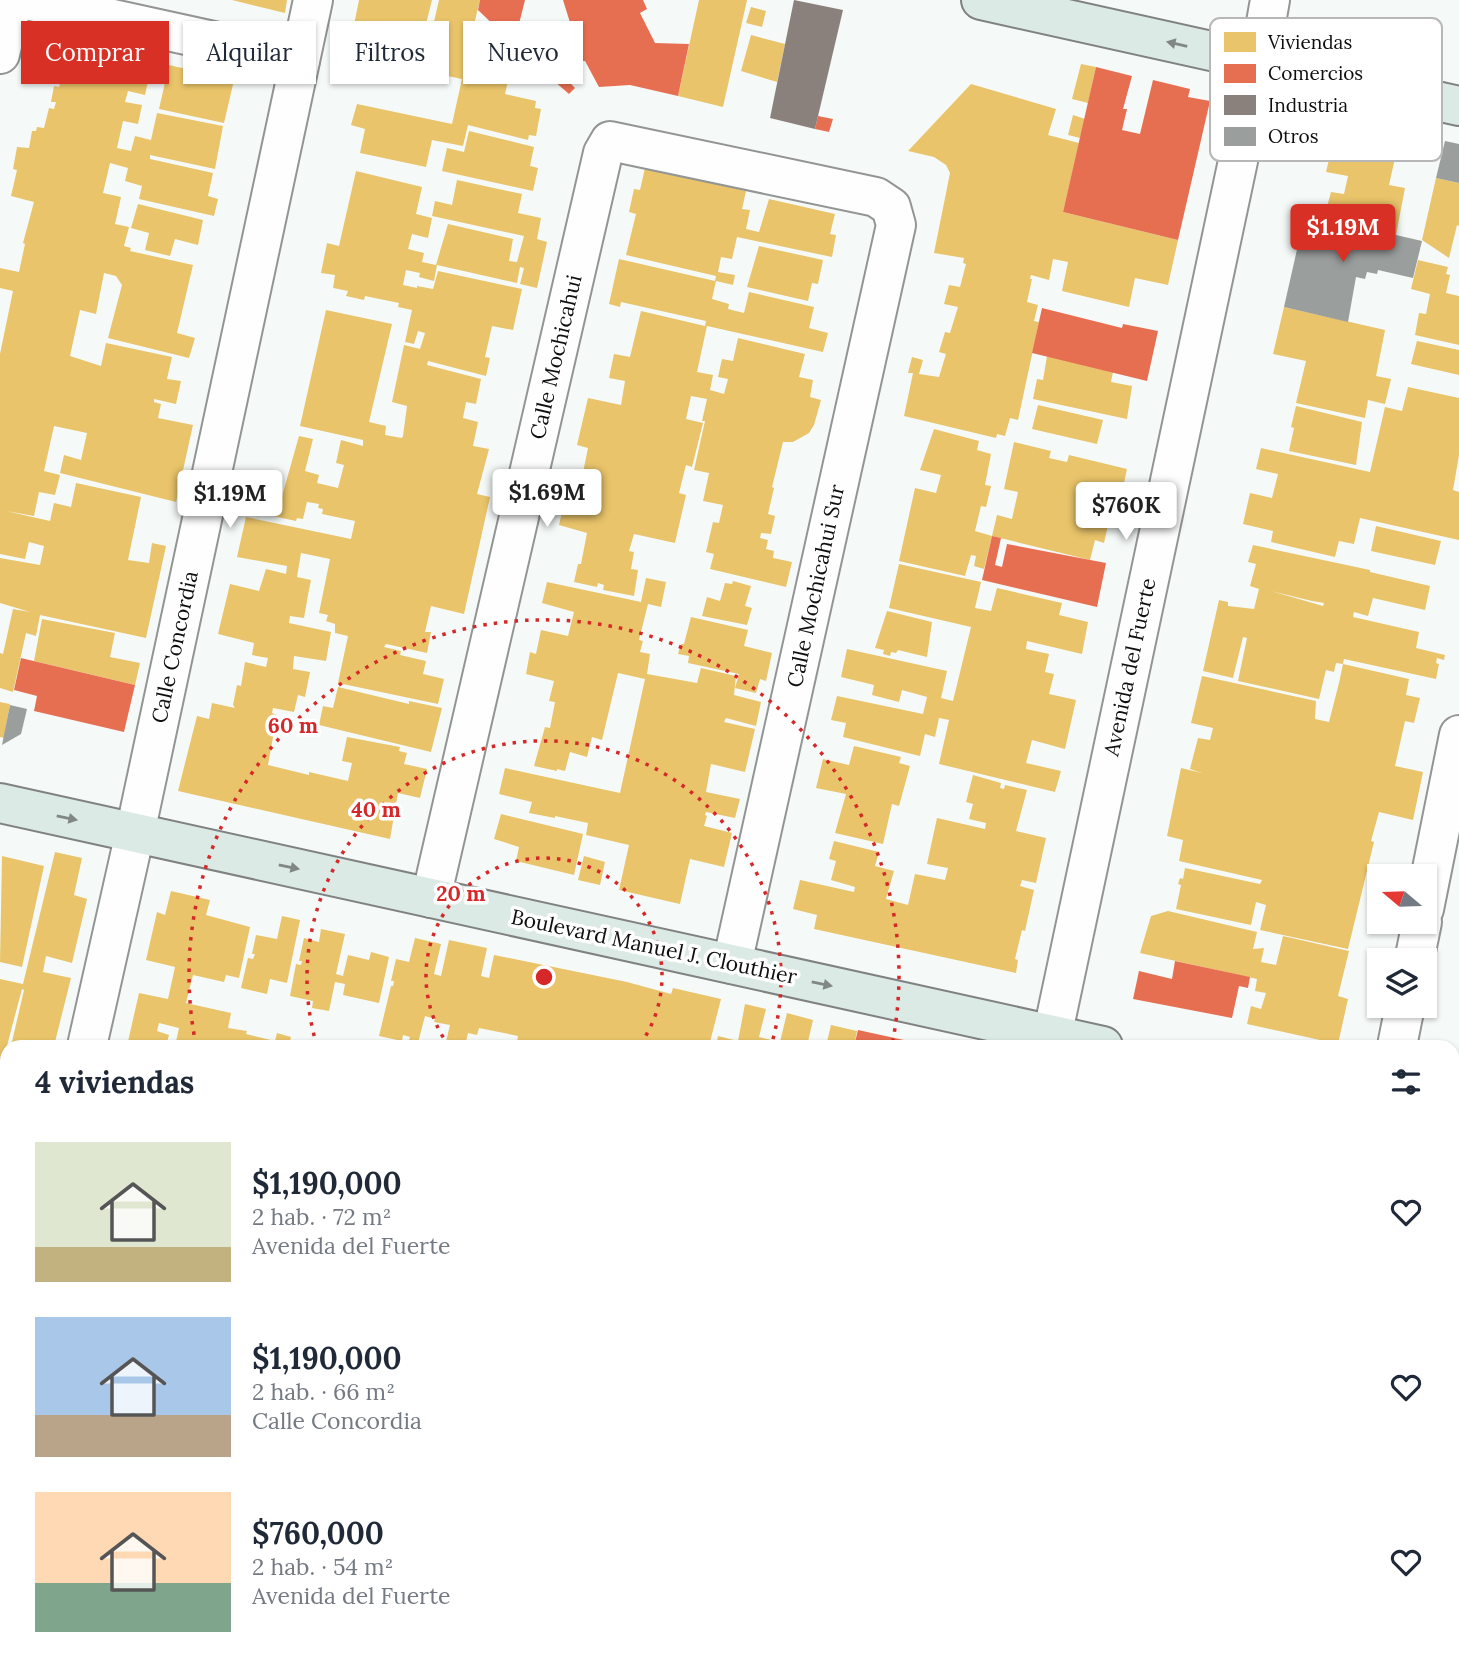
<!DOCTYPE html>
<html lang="es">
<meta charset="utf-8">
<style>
:root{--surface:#fff;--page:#f6f6f7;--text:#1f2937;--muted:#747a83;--accent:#d93025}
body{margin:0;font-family:Lora,serif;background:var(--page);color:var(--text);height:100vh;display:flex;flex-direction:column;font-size:26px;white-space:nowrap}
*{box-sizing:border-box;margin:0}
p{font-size:23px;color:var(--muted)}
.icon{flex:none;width:38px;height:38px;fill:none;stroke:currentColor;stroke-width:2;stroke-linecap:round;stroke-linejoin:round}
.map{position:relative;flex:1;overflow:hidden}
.details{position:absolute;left:0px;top:1040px;width:1460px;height:625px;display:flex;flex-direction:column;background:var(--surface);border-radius:21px 21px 0 0;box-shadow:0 2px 5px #0004}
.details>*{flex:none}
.top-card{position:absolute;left:21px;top:21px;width:700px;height:63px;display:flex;gap:14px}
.needle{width:46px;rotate:289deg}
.controls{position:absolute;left:1367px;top:864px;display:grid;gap:14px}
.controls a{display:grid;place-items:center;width:70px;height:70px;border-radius:0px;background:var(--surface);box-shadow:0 2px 5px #0004;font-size:35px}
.price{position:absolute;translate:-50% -60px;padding:0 16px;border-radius:7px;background:#fff;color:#222;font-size:23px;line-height:46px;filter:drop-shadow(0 2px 4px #0008)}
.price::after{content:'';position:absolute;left:50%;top:42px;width:21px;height:16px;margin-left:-10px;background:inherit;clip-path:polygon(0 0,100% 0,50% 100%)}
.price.on{background:var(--accent);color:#fff}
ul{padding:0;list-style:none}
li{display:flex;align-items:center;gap:21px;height:175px;padding:0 35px}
li span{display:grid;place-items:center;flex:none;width:196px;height:140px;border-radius:0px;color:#555}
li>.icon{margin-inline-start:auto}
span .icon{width:84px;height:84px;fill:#fffc;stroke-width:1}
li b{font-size:30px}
h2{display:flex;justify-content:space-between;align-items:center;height:84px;padding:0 35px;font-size:30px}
.tag{padding:0 24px;border-radius:0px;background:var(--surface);box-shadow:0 2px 5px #0004;font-size:24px;line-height:63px}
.tag.on{background:var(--accent);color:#fff}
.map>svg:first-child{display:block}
</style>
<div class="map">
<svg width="1459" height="1664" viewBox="0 0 1459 1664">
<rect width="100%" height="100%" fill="#f5faf9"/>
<g fill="#e9c46a" fill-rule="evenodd">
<path d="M232 0H287L285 13Z"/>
<path d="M359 0H432L426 24 433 26 439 0H480L471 37 516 46 505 94 536 101 535 108 541 109 536 136 529 135 528 140 468 125 463 146 432 140 426 167 360 153 365 129 351 125 357 104 452 124 462 79 403 67V64L385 59 383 64 348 55Z"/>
<path d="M699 0H747L723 107 678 96Z"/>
<path d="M751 7 766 11 762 27 746 23Z"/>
<path d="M751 35 785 44 777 82 741 71Z"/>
<path d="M70 41 153 58 145 95 128 91 125 102 142 105 138 124 123 121 117 148 131 151 135 136 151 140 157 113 223 126 215 169 150 155V159L213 173 208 196 218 199 214 216 139 199 142 186 125 181 128 168 110 163 103 193 121 197 115 224 129 227 124 246 131 248 130 251 193 265 177 333 195 338 189 358 108 338 122 285 116 276 104 273 96 314 80 310 70 356 101 366 106 343 172 357 167 379 181 381 176 404 154 399V402L161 404 158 418 193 425 176 502 60 473 64 455 81 460 87 433 54 426 44 471 60 475 55 495 39 492 34 516 6 511 50 521 54 503 71 507 76 483 141 497 128 560 149 563 152 543 166 546 146 638 40 615 36 636 26 633 13 692 0 688V653L3 654 13 609 30 612 0 603V558L40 565 44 546 29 542 25 559 0 554V354L13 291 0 288V268L19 272 25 244 23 243 34 202 11 196 17 170 13 169 17 147 29 148 32 131H36L37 127 44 128 49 108 54 109 56 102H51L54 86 59 87Z"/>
<path d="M1081 64 1096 67 1088 103 1072 99Z"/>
<path d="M169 65 234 80 224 123 159 109Z"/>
<path d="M971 84 1056 109 1048 135 1079 143 1063 212 1178 240 1168 285 1135 278 1129 307 1062 291 1068 262 1053 259 1049 280 1031 275 1030 279H1032L1027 302 1038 305 1034 321 1039 322 1018 420 1010 418 1005 436 997 434 996 438 904 416 913 373H908L912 357 923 360 919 374 939 377 946 354 939 352 945 332 950 333 958 307 944 304 949 285 960 287 966 264 963 263 964 258 934 253 950 173 946 165 934 157 908 151Z"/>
<path d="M1073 115 1085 119 1080 138 1068 135Z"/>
<path d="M1339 118 1401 131 1389 185 1405 188 1396 235 1324 218 1331 192 1344 194 1348 176 1326 172Z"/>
<path d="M469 131 534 147 530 166 538 168 533 191 442 171 447 148 464 152Z"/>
<path d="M645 168 746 191 742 209 750 210 746 229 759 232 769 199 835 214 830 234 836 235 832 257 737 237 732 259 721 257 718 272 735 275 733 285 716 281 712 299 729 304 728 309 744 313 749 292 814 307 809 328 828 333 823 352 707 326 697 372 713 375 710 390 724 394 728 379 718 377 722 359 733 361 738 338 805 354 799 377 813 380 810 397 821 400 814 425 809 433 793 442H783L772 487 774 488 768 514 775 516 771 534 761 533 760 538 768 540 766 549 774 551 773 558 792 562 786 587 710 569 714 554 706 552 713 522 719 523 723 505 703 501 709 473 694 470 705 421H702L707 399 691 396 686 419 703 423 692 467 686 465 679 493 686 495 675 543 634 534 629 551 634 552 631 569 638 570 634 596 603 590 604 585 598 583 597 587 574 582 578 564H581L587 533 559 525 567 490 579 492 588 448 577 445 588 398 621 405 625 381 609 378 614 354 630 357 641 311 705 326 706 321 621 302 620 307 609 304 619 259 715 281 716 276 626 255 636 214 629 212 634 189 640 190Z"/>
<path d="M356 171 422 187 416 214 432 218 428 238 412 234 408 249 424 253 422 262 436 265 448 224 513 239 509 261 517 262 524 236 432 216 435 201 452 205 457 180 522 194 518 213 541 218 537 239 547 242 537 288 520 284 524 268 520 267 517 283 437 265 434 281 419 277 420 273 406 270 403 285 417 288V286L433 289 438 271 522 289 513 330 492 326 485 357 490 358 486 376 428 361 427 365 481 379 476 404 466 402 463 418 478 422 473 446 489 449 477 494 490 497 464 614 431 606 425 632H431L427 653 386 644 384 647 401 651 400 655 426 661 423 674 444 679 438 704 338 683 348 636 335 633V624L326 621 328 615 319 613 330 559 301 553 297 577 311 580 308 595 304 618 290 616 289 623 331 632 326 661 294 656 293 669 310 672 305 697 298 695 294 712 273 708 272 713 277 715 268 765 309 775V772L348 781 352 763 342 761 347 737 400 747 399 751 407 753 404 764 427 769 420 798 398 793 390 839 178 791 197 716 209 719 212 703 235 708 233 705 237 685 241 686 245 662 266 667 268 658 252 655 254 643 218 634 230 584 259 591 266 569 286 574 287 566 237 557 246 517 351 539 355 521 322 514 323 509 318 508 319 504 307 502 303 519 297 518 296 521 254 512 257 495 281 500 299 436 313 439 305 471 319 475 317 483 338 488 344 465 336 463 341 440 363 446V440L300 426 326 310 392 324 369 422 386 426 385 435 402 438 403 436 407 406 392 402 404 345 420 349 425 333 418 331 414 344 405 342 412 310 398 307 399 303 365 296 364 300 346 296 348 291 333 288 335 275 321 273 327 243 339 246Z"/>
<path d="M1436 178 1459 183V226L1457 225 1449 258 1422 240Z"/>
<path d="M138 204 203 220 198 245 175 239 170 256 145 250 149 233 131 228Z"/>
<path d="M759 246 823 260 818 284 812 283 808 301 747 287Z"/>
<path d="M1418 260 1448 267 1446 274 1450 275 1446 293 1459 296V345L1415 335 1419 313 1426 314 1430 294 1411 289Z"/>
<path d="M1284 307 1385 330 1376 376 1391 379 1385 404 1368 400 1365 418 1296 403 1306 361 1273 354Z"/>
<path d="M1417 341 1459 350V375L1411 364Z"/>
<path d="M1047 356 1113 372 1111 382 1132 386 1127 419 1033 399 1037 379 1043 380Z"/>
<path d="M1408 387 1459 398V455L1453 490 1459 492V540L1360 518 1354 544 1339 541 1335 557 1271 542 1273 531 1243 524 1250 493 1272 498 1278 474 1256 469 1261 448 1370 472 1385 407 1402 411Z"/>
<path d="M1038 405 1103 420 1097 444 1032 429Z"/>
<path d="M1296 406 1362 422 1356 465 1289 451 1294 428 1291 427Z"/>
<path d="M934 429 979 441 977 450 991 454 985 485 991 486 986 507 981 506 975 531 992 536 984 569 974 566 976 556 971 555 965 576 899 561 915 488 936 493 941 475 920 470Z"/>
<path d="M1014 442 1051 451 1049 458 1067 462 1069 455 1127 469 1121 497 1092 491 1090 498 1113 503 1104 543 1095 540 1090 560 992 536 997 515 1012 519 1018 492 1004 489Z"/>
<path d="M1376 526 1441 541 1435 565 1371 551Z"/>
<path d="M1253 545 1370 570V572L1430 586 1425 610 1373 598 1368 616 1354 612 1353 617 1419 632 1416 648 1445 655 1444 660 1437 658 1436 663 1439 664 1436 679 1344 659 1343 664 1409 679 1406 695 1420 698 1414 723 1405 721 1395 766 1423 772 1413 820 1379 812 1371 841 1374 842 1348 949 1260 930 1266 905 1256 902 1251 925 1176 909 1181 885 1178 884 1180 878 1183 879 1185 868 1260 884 1262 880 1179 861 1183 840 1167 836 1181 768 1202 773 1190 769 1198 738 1210 740 1213 728 1191 723 1202 676 1316 701 1315 719 1329 722 1339 683 1343 664 1336 663 1334 672 1326 670 1319 699 1238 681 1247 638 1243 637 1233 678 1203 671 1219 600 1228 602V606L1254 609 1259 589 1250 586 1256 564 1248 562ZM1271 591 1312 601 1324 603 1323 606Z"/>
<path d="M899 564 981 582 975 608 991 611 997 588 1062 603 1059 615 1088 622 1082 654 1027 641 1026 649 1049 654 1045 672 1054 674 1049 694 1076 700 1065 749 1032 740 1026 763 1061 771 1055 792 939 764 949 720 939 718 935 737 925 734 920 756 843 737 846 723 831 720 837 696 923 714 927 697 902 690 899 702 872 695 874 685 841 677 847 649 947 671 941 698 953 701 971 627 889 608Z"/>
<path d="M646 578 666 582 661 607 648 604 639 640 643 641 640 652 650 654 647 674 697 683 701 668 736 676 734 695 761 702 756 726 726 718 724 722 755 729 745 772 711 764 706 792 740 799 735 818 706 812 705 815 707 816 704 826 732 833 724 867 690 859 680 904 619 890 629 845 586 835 588 823 555 816V818L529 813 532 802 499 794 505 768 620 793 645 679 618 673 602 740 592 737 587 757 570 752 565 771 557 769V771L534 766 545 727 550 728 555 702 549 701 554 681 526 674 530 652 536 654 541 630 568 636 574 612 542 603 547 582 641 602Z"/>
<path d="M733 581 751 586 745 606 752 608 747 625 702 616 707 597 720 601 725 583 732 584Z"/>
<path d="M887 611 932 622 927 657 898 650 896 653 891 652 890 656 883 654 884 650 875 648Z"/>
<path d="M691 617 748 630 744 646 772 653 766 681 760 679 756 693 735 688 739 674 688 663 689 656 678 654 681 644H684Z"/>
<path d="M42 619 115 633 110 657 140 663 135 685 34 661Z"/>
<path d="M338 687 409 704V701L442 708 431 752 319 725 323 706 333 708Z"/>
<path d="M0 702 10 704 4 738 0 737Z"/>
<path d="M854 746 901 757 899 763 910 766 899 806 892 804 883 844 835 833 846 794 816 788 823 759 849 765Z"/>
<path d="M973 775 1001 783 1000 788 1004 789 1005 785 1027 790 1016 831 1046 838 1036 883 1022 880 1020 886 1034 890 1025 931 1022 930 1015 959 1018 960 1016 973 814 929 817 915 793 909 800 880 854 892 855 887 831 880 836 861 829 859 834 841 879 852 875 866 894 871 886 899 908 905 915 874 945 880 948 868 927 864 937 818 985 829 986 823 969 819 973 804 966 802Z"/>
<path d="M501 814 583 834 574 875 516 861 519 847 494 839Z"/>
<path d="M55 852 82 858 74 895 87 899 72 963 46 956 43 972 71 978 54 1046H11L24 990 22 989 0 1072V979L23 984Z"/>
<path d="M2 856 44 866 22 967 0 962Z"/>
<path d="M584 856 605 862 600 885 578 880Z"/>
<path d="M171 891 210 900 206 915 250 927 239 978 226 975 224 982 193 975 186 1003 231 1013 228 1028 247 1031 246 1034 275 1041 277 1033 291 1037 289 1046H175L179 1028 159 1023 157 1031 169 1035 166 1046H127L139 993 168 999 175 967 146 960 157 912 165 915Z"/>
<path d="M1168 911 1257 932 1253 949 1264 948 1261 962 1276 965 1283 936 1349 951 1338 996 1348 999 1338 1044 1247 1024 1251 1006 1261 1009 1266 993 1255 991 1257 979 1140 953 1151 916Z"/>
<path d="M282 916 300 920 287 983 270 979 267 994 241 988 248 958 253 959 255 954H252L256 935 277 939Z"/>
<path d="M321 929 345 934 336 974 343 976 348 955 369 960 371 952 389 957 379 1003 343 995 345 984 335 982 329 1011 312 1008 313 1001 290 996 296 964 301 965 302 961H299L304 938 319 942Z"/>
<path d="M415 938 441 944 434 974 441 976 449 940 487 948 481 976 489 978 494 955 627 982 671 994 673 988 721 999 709 1046H516L518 1036 479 1028 477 1035 468 1033 465 1046H445L450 1025 434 1022 435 1019 425 1016 418 1043 409 1040 410 1037 403 1035 402 1041 379 1036 391 986H393L394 981H391L396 959 409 962Z"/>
<path d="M745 1004 766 1009 759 1037 780 1042 787 1013 813 1020 807 1046H716L718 1036 738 1041Z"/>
<path d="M831 1025 857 1031 854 1046H826Z"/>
<path d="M353 1040 369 1044V1046H351Z"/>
<path d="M904 1040 926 1045V1046H903Z"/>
<path d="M1452 1186 1459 1187V1247L1455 1265 1452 1264Z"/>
<path d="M0 1191 7 1193 5 1261 0 1260Z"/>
<path d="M1458 1276H1459V1405L1452 1403V1298Z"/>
<path d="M6 1631 7 1657H146L145 1664H0Z"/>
<path d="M1452 1640 1459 1641V1664H1444L1446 1657H1452Z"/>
<path d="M205 1657H255L253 1664H234L213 1660 212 1664H203Z"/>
<path d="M453 1657H552L550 1664H451Z"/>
<path d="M556 1657H702L700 1664H554Z"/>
<path d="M707 1657H800L798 1664H706Z"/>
<path d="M1094 1657H1156L1155 1664H1093Z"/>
<path d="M1194 1657H1229L1237 1660 1235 1664H1192Z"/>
<path d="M272 1658 293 1663V1664H270Z"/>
</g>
<g fill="#e76f51">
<path d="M480 0H525L516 36 502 33 478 10Z"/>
<path d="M563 0H643L647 9 640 13 655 43 689 44 678 96 630 85 599 87 585 61H582Z"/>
<path d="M1096 67 1132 76 1123 109H1127L1122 130 1140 134 1153 80 1190 89 1188 97 1210 101 1178 240 1063 212Z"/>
<path d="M561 73 575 88 569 94 554 81Z"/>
<path d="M818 116 833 119 829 132 815 129Z"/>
<path d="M1042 308 1122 328 1123 324 1158 331 1147 381 1032 353Z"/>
<path d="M992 536 1001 538 995 565 1002 567 1007 544 1106 563 1097 607 982 580Z"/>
<path d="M21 658 135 685 124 732 34 711 37 696 14 690Z"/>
<path d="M1175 961 1250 977 1248 988 1239 986 1232 1018 1133 999 1139 971 1172 979Z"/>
<path d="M858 1030 904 1040 903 1046H854Z"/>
</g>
<path fill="#8a817c" d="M794 0 843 10 815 129 770 118Z"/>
<g fill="#9a9e9c">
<path d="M1445 141 1459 144V183L1436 178Z"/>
<path d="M1305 214 1422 241 1413 278 1378 270 1377 274 1367 272 1365 279 1356 277 1348 322 1284 307Z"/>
<path d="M10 705 27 709 21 734 2 745Z"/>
</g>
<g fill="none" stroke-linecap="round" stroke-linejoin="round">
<defs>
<g id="minor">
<path d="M26 0 300 60"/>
<path d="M0 54 13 0"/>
<path d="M431 898 603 153 610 141 876 197 891 207 896 225 732 964"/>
<path d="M1424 909 1459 735"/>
<path d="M1414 961 1422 922"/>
<path d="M87 1046 135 833 313 0"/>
<path d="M1397 1046 1405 1006"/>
<path d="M0 1124 7 1126"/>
<path d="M0 1435 7 1404"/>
<path d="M1452 1452 1459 1453"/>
<path d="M1369 1664 1370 1657"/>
</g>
<g id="tertiary">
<path d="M1050 1046 1259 62 1270 0"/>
<path d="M915 1664 916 1657"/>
</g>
<g id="primary">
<path d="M981 0 1459 106"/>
<path d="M0 803 1103 1046"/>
<path d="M1452 1123 1459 1124"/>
</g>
</defs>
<use href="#minor" stroke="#939594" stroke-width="42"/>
<use href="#tertiary" stroke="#939594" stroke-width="42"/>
<use href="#primary" stroke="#808282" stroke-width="42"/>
<use href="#minor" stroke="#fefefe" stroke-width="38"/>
<use href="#tertiary" stroke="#fefefe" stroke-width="38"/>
<use href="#primary" stroke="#dceae5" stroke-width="38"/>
</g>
<defs><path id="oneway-solid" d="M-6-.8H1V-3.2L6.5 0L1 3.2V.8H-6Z" transform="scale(1.75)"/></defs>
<g fill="#808785">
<use href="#oneway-solid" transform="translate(1177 44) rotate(-167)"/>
<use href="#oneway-solid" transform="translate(67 818) rotate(12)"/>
<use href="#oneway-solid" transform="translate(289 867) rotate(12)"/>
<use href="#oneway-solid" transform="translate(822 984) rotate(12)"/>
</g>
<g fill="none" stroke="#d62828" stroke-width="3.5" stroke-dasharray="3.5 7">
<path d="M449 1046A118 118 0 1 1 639 1046"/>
<path d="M317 1046A237 237 0 1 1 771 1046"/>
<path d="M196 1045A355 355 0 1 1 892 1045"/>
</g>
<g text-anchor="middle" stroke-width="7" stroke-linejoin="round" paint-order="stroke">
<g font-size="21" fill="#0f0f0f" stroke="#fff">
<text transform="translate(556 357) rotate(-77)" y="7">Calle Mochicahui</text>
<text transform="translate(816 586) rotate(-78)" y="7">Calle Mochicahui Sur</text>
<text transform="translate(175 647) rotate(-78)" y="7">Calle Concordia</text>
<text transform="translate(1130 667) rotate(-78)" y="7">Avenida del Fuerte</text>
<text transform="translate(654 947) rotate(12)" y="7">Boulevard Manuel J. Clouthier</text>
</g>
</g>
<rect x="1210" y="18" width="232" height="143" rx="10" fill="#fff" stroke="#b7b7b7" stroke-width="2"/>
<rect x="1224" y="32" width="32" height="20" fill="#e9c46a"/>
<rect x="1224" y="64" width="32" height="19" fill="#e76f51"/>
<rect x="1224" y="95" width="32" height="20" fill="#8a817c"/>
<rect x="1224" y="127" width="32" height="19" fill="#9a9e9c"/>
<g font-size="19" fill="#0f0f0f">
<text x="1268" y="49">Viviendas</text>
<text x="1268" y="80">Comercios</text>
<text x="1268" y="112">Industria</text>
<text x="1268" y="143">Otros</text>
</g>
<circle cx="544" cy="977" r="10" fill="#d62828" stroke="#fff" stroke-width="3.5"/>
<g font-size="21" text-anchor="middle" font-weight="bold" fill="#d62828" stroke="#fff" stroke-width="7" stroke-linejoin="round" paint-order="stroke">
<text x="293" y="733">60 m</text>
<text x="376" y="817">40 m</text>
<text x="461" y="901">20 m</text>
</g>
</svg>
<div class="controls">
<a><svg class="needle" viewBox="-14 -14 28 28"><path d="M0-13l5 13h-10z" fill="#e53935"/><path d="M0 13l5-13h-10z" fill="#747a83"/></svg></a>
<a><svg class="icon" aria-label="layers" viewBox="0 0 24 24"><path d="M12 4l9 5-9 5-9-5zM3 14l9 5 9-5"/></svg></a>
</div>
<b class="price on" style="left:1343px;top:264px">$1.19M</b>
<b class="price" style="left:547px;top:529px">$1.69M</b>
<b class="price" style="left:230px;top:530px">$1.19M</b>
<b class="price" style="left:1126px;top:542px">$760K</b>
<div class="top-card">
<a class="tag on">Comprar</a>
<a class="tag">Alquilar</a>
<a class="tag">Filtros</a>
<a class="tag">Nuevo</a>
</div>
<section class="details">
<h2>4 viviendas<svg class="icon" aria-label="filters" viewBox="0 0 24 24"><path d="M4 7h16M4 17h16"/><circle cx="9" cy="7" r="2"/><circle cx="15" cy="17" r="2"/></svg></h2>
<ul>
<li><span style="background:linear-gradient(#dfe7d0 75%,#c2b280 0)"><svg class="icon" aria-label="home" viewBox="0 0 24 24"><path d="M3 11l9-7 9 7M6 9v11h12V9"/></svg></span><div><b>$1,190,000</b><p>2 hab. · 72 m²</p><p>Avenida del Fuerte</p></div><svg class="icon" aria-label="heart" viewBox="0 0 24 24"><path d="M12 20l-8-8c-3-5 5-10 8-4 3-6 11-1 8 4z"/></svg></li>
<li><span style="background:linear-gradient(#a9c7e8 70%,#b9a48a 0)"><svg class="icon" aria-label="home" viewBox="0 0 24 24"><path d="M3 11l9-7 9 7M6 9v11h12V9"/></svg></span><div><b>$1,190,000</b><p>2 hab. · 66 m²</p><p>Calle Concordia</p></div><svg class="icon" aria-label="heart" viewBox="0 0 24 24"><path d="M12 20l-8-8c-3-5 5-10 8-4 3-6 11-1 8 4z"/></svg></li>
<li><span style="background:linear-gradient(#ffd9b3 65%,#7fa58c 0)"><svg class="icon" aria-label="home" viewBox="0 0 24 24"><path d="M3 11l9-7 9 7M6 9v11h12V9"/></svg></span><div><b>$760,000</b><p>2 hab. · 54 m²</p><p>Avenida del Fuerte</p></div><svg class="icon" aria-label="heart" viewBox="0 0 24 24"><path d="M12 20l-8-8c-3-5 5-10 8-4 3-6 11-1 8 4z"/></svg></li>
</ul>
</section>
</div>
